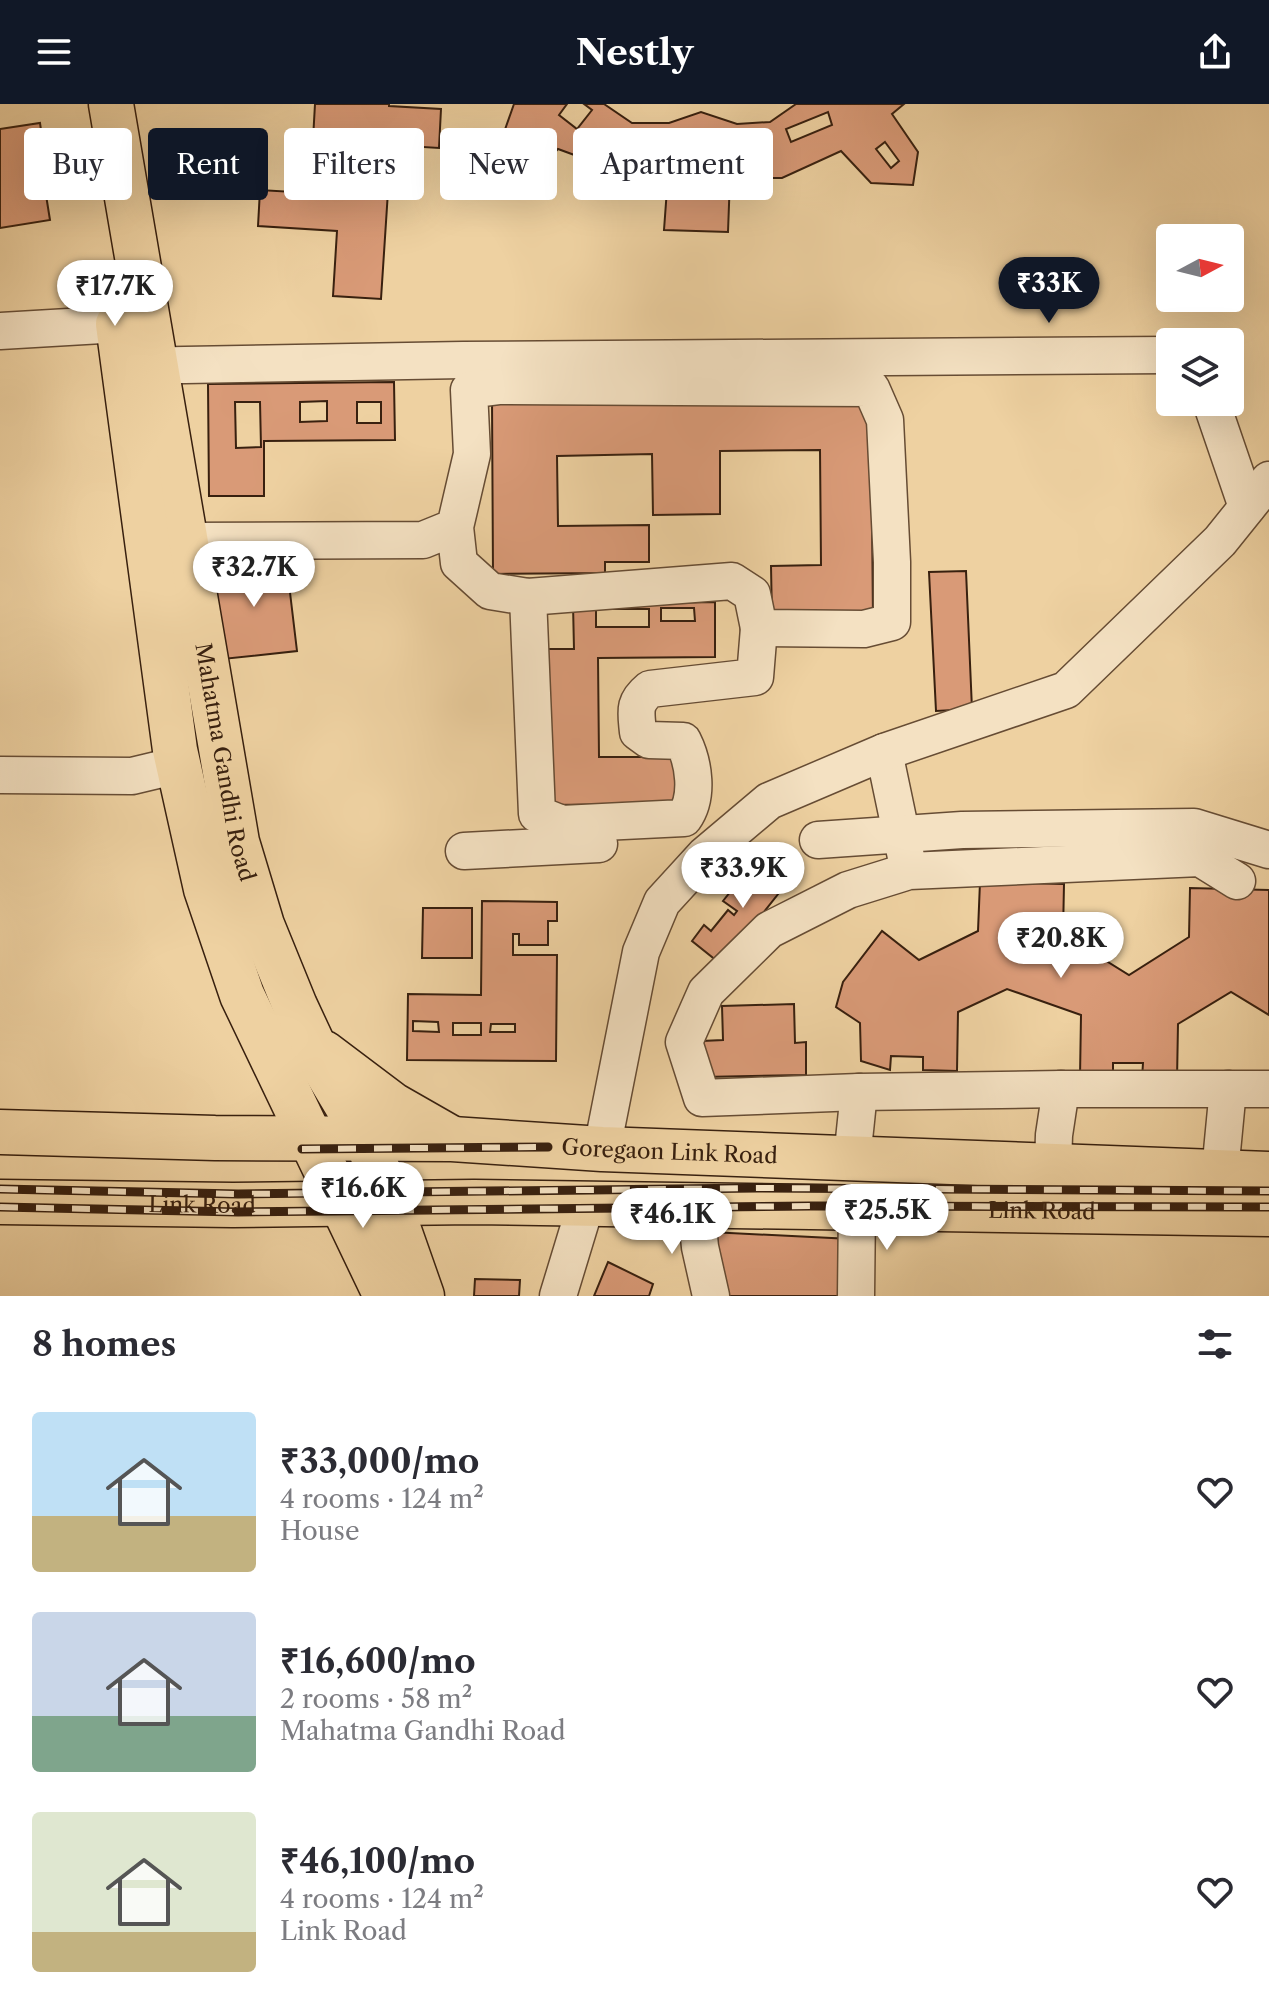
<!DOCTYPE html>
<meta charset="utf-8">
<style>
:root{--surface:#fff;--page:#f7f7f7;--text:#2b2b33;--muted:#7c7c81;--accent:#111827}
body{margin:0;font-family:"Libre Caslon Text",serif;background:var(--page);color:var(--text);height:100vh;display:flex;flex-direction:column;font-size:30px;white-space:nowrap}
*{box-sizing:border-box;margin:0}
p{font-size:26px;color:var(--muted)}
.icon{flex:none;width:44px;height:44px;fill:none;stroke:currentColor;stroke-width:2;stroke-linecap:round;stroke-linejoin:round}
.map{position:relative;height:1192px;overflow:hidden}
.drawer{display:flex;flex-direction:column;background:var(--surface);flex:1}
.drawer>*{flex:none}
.banner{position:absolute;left:24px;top:24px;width:800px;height:72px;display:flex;gap:16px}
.needle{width:52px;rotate:83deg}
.controls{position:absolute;left:1156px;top:120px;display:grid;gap:16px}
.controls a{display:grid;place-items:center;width:88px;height:88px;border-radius:8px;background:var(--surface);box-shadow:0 8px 32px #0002;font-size:40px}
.price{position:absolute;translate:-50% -68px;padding:0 18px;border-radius:28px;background:#fff;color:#222;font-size:26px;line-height:52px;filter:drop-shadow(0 2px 4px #0008)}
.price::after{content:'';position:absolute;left:50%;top:48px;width:24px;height:18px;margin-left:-12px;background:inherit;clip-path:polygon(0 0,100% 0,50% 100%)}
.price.selected{background:var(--accent);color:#fff}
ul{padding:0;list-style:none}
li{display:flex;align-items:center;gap:24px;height:200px;padding:0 32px}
li span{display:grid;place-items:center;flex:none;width:224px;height:160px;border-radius:8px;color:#555}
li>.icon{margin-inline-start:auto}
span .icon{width:96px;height:96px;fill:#fffc;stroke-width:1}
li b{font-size:34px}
h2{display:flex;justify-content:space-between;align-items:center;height:96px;padding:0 32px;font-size:34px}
.pill{padding:0 28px;border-radius:8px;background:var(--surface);box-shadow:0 8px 32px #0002;font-size:28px;line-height:72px}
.pill.selected{background:var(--accent);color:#fff}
header{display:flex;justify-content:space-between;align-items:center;height:104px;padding:0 32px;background:var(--accent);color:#fff;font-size:36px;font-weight:700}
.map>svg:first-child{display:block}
</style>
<header><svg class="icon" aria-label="menu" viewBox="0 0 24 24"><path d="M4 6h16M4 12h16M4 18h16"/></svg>Nestly<svg class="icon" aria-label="share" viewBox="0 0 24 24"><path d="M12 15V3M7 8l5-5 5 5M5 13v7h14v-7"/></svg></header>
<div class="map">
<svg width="1269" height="1192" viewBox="0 0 1269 1192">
<rect width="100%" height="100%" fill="#eed1a1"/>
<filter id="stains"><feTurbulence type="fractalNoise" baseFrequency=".0025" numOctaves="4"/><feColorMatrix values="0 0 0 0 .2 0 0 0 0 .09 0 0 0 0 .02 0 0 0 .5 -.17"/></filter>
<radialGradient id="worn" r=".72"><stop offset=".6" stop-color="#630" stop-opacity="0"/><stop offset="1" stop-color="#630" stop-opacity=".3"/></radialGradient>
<g fill="#d99a77" stroke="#38200f" stroke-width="2" fill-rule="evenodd">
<path d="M315 0H389V2L441 5 439 44 391 41 381 195 333 192 337 127 258 122 260 86 310 89Z"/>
<path d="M514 0H567L559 11 577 25 592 6 584 0H604L632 19H669L701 8 737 20 770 18 796 0H904L892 10 918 48 913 81 871 79 841 47 782 74H730L728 128 664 126 667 85 558 45 533 71 503 73 496 51ZM828 8 832 21 791 38 786 25ZM757 31 758 52H742V32ZM610 34 654 47 650 60 607 47ZM885 38 899 57 891 64 876 45ZM712 43 713 54 672 57 670 47Z"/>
<path d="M40 19 43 40 38 41 50 116 0 124V25Z"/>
<path d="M394 278 395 336 264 337V392H209L208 280ZM327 297V317L300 318V298ZM235 298H260L261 343 236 344ZM357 298H381V319H357Z"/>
<path d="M871 291 873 515 772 516 771 462 821 461 820 346 720 347V410L653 411 652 350 557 352 558 422 649 421V458H605V469L493 470 492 295Z"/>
<path d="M286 455 297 547 223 555 212 463Z"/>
<path d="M966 467 972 605 936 607 929 468Z"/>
<path d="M715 498V553L598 554 599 653H685V700L540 701 538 545H574L573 500ZM661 504H694L695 517H661ZM596 505H649V523H596Z"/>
<path d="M773 753 794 770 722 861 692 837 704 821 711 827 728 806 734 811 737 807 723 797 746 768 755 776Z"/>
<path d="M980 778 1064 780 1063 830 1129 871 1189 833 1190 784 1269 786V911L1231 888 1178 920 1177 976 1142 975 1143 959H1113V974L1080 973 1081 911 1007 885 958 908 957 967 923 966V953L891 952 890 966 861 957 860 919 836 903 843 878 882 827 919 856 978 827Z"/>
<path d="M482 797 557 798V817H548V841H519V830H513V851H557L556 957 407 956 408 890 481 891ZM413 917 438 918 439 928 413 927ZM453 919H481V931H453ZM491 920H515V928H490Z"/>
<path d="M423 804H472V854H422Z"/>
<path d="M794 900 795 939 806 938V971L703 973 702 937 723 936 722 902Z"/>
<path d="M710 1128 851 1135 848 1192H725Z"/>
<path d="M608 1158 653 1180 649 1192H594Z"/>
<path d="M475 1175 520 1176 519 1192H474Z"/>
</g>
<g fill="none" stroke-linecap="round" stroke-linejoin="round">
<defs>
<g id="minor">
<path d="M0 227 119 220"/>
<path d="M128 262 463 256 1170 251"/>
<path d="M1211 298 1247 403"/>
<path d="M184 437 423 436 455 423 472 350 469 286 500 282 871 284 885 316 892 458V518L864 525 759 524 752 490 732 477 528 493 490 487 459 459 455 423"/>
<path d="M528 493 537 710 562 720 684 714C699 693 694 659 683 637L649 636 638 628C636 607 633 599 650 585L755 573 759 524"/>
<path d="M884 648 906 753"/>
<path d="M0 671 132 672 178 661"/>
<path d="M818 736 962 726 1194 723 1269 746"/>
<path d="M464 747 599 740"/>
<path d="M1061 985 859 988 702 994 684 938 706 888 769 826 848 786 909 767 1200 754 1237 777"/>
<path d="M602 1045 641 848 662 798 705 751 769 697 884 648 1066 586 1220 437 1269 376"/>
<path d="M852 1055 859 988"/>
<path d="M1053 1061 1054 1031 1061 985H1269"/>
<path d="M1220 1068 1228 985"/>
<path d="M696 1102 700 1143 711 1192"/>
<path d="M558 1192 586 1100"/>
<path d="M856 1192 857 1104"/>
</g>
<g id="major">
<path id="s1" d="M111 0 237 738 262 821 295 902 322 960 367 1035 422 1192"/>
<path d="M118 220 175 646 206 785 242 891 386 1192"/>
<path d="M324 949 393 1001 449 1033"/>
<path id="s2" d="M0 1028 215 1034 452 1035 602 1045 1269 1070"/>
<path id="s3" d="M0 1098 233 1101 474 1098 1269 1110"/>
</g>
</defs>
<use href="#minor" stroke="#664c34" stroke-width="39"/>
<use href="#major" stroke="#38200f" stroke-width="47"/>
<use href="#minor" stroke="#f4e1c2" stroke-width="36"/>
<use href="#major" stroke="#eed1a1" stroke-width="44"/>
<defs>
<g id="rail">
<path d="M302 1045 548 1043"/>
<path d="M0 1085 238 1090 757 1084 1269 1087"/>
<path d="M0 1103 238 1108 810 1102 1269 1103"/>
</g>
</defs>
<use href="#rail" stroke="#38200f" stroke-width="9"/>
<use href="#rail" stroke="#f4e1c2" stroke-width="6" stroke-dasharray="18" stroke-linecap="butt"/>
</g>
<g text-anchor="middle" stroke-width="7" stroke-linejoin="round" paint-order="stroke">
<g font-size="22" fill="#38200f" stroke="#f4e1c2">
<text dy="8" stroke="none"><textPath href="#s1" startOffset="668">Mahatma Gandhi Road</textPath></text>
<text dy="8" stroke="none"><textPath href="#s2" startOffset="670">Goregaon Link Road</textPath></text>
<text dy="8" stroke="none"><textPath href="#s3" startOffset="202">Link Road</textPath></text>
<text dy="8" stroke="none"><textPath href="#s3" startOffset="1042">Link Road</textPath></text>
</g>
</g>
<rect width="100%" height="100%" filter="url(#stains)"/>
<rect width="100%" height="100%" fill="url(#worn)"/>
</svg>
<div class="controls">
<a><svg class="needle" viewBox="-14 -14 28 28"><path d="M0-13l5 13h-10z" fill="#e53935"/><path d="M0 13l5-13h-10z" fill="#7c7c81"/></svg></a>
<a><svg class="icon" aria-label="layers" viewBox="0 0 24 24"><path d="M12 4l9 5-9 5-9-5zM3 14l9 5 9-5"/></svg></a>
</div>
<b class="price selected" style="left:1049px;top:221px">₹33K</b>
<b class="price" style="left:115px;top:224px">₹17.7K</b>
<b class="price" style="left:254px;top:505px">₹32.7K</b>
<b class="price" style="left:743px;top:806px">₹33.9K</b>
<b class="price" style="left:1061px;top:876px">₹20.8K</b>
<b class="price" style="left:363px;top:1126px">₹16.6K</b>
<b class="price" style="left:887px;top:1148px">₹25.5K</b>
<b class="price" style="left:672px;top:1152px">₹46.1K</b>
<div class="banner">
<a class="pill">Buy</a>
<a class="pill selected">Rent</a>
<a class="pill">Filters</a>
<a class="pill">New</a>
<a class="pill">Apartment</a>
</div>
</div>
<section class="drawer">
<h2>8 homes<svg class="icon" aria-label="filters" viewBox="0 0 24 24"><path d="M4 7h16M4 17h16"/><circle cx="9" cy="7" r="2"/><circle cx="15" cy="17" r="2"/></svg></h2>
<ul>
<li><span style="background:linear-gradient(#bfe0f5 65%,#c2b280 0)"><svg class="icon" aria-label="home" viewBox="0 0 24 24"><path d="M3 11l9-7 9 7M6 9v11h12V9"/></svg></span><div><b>₹33,000/mo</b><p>4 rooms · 124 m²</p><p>House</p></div><svg class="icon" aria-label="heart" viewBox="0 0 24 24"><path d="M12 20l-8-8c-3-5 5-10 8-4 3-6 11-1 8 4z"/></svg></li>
<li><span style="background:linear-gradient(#c9d6e8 65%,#7fa58c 0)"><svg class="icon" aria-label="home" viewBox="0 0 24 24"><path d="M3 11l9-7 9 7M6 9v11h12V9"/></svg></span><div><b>₹16,600/mo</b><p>2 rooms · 58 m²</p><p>Mahatma Gandhi Road</p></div><svg class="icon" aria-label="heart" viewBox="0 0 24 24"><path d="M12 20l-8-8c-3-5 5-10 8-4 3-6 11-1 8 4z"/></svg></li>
<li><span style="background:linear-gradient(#dfe7d0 75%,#c2b280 0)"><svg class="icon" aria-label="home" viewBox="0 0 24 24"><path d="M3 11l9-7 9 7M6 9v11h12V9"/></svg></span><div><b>₹46,100/mo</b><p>4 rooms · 124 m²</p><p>Link Road</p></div><svg class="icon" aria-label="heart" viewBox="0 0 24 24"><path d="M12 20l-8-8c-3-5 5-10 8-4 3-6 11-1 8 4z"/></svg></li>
</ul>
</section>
